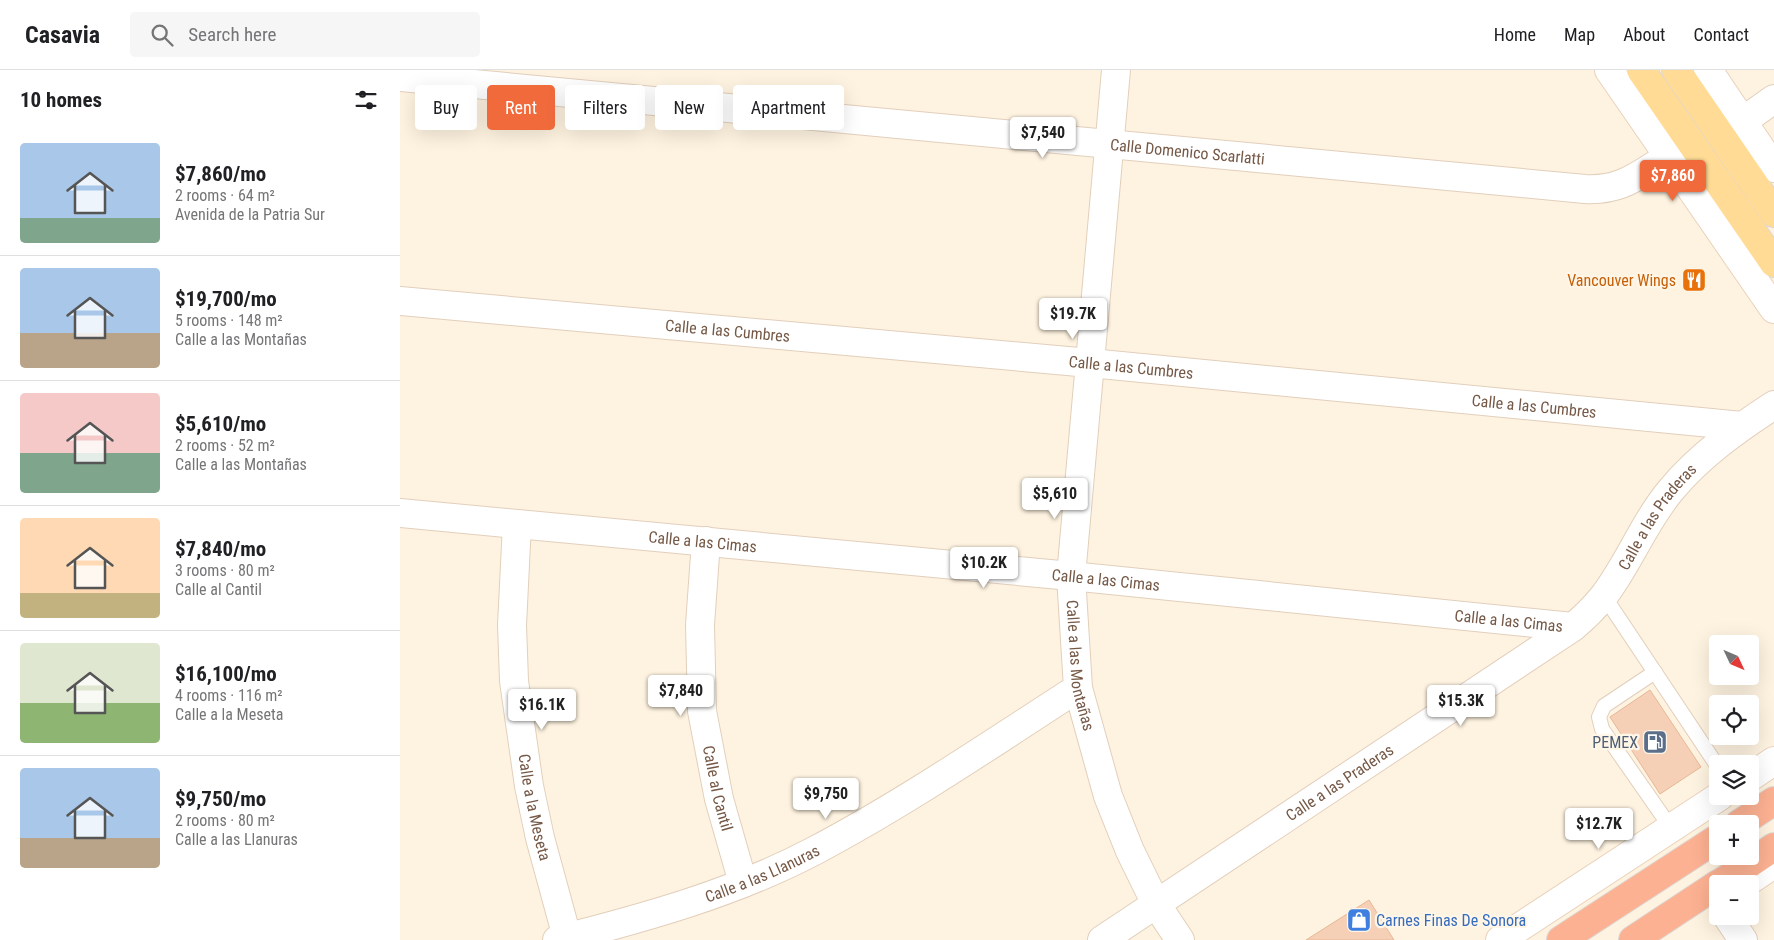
<!DOCTYPE html>
<meta charset="utf-8">
<style>
:root{--surface:#fff;--page:#f6f6f6;--text:#202124;--muted:#757577;--line:#e0e0e0;--accent:#f06a3c}
body{margin:0;font-family:"Roboto Condensed",sans-serif;background:var(--page);color:var(--text);height:100vh;display:flex;flex-direction:column;font-size:19px;white-space:nowrap}
*{box-sizing:border-box;margin:0}
p{font-size:16px;color:var(--muted)}
.icon{flex:none;width:28px;height:28px;fill:none;stroke:currentColor;stroke-width:2;stroke-linecap:round;stroke-linejoin:round}
.map{position:relative;flex:1;overflow:hidden}
.drawer{display:flex;flex-direction:column;background:var(--surface);width:400px}
.drawer>*{flex:none}
.guide{position:absolute;left:15px;top:15px;width:475px;height:45px;display:flex;gap:10px}
.needle{width:32px;rotate:134deg}
.tools{position:absolute;left:1309px;top:565px;display:grid;gap:10px}
.tools a{display:grid;place-items:center;width:50px;height:50px;border-radius:5px;background:var(--surface);box-shadow:0 5px 20px #0002;font-size:25px}
.price{position:absolute;translate:-50% -42px;padding:0 11px;border-radius:5px;background:#fff;color:#222;font-size:16px;line-height:32px;filter:drop-shadow(0 1px 2px #0008)}
.price::after{content:'';position:absolute;left:50%;top:30px;width:15px;height:11px;margin-left:-8px;background:inherit;clip-path:polygon(0 0,100% 0,50% 100%)}
.price.selected{background:var(--accent);color:#fff}
ul{padding:0;list-style:none}
li{display:flex;align-items:center;gap:15px;height:125px;padding:0 20px}
li+li{border-top:1px solid var(--line)}
li span{display:grid;place-items:center;flex:none;width:140px;height:100px;border-radius:5px;color:#555}
li>.icon{margin-inline-start:auto}
span .icon{width:60px;height:60px;fill:#fffc;stroke-width:1}
li b{font-size:21px}
h2{display:flex;justify-content:space-between;align-items:center;height:60px;padding:0 20px;font-size:21px}
.tag{padding:0 18px;border-radius:5px;background:var(--surface);box-shadow:0 5px 20px #0002;font-size:18px;line-height:45px}
.tag.selected{background:var(--accent);color:#fff}
header{display:flex;align-items:center;gap:30px;box-sizing:border-box;height:70px;padding:0 25px;background:var(--surface);border-bottom:1px solid var(--line)}
header strong{font-size:24px}
nav{display:flex;gap:28px;margin-inline-start:auto;font-size:18px}
.search{width:350px;height:45px;background:var(--page);display:flex;align-items:center;gap:12px;box-sizing:border-box;padding:0 18px;border-radius:5px;color:var(--muted);font-size:19px}
main{display:flex;flex:1;min-height:0}
.map>svg:first-child{display:block}
</style>
<header>
<strong>Casavia</strong>
<div class="search"><svg class="icon" aria-label="search" viewBox="0 0 24 24"><circle cx="10" cy="10" r="6"/><path d="M15 15l6 6"/></svg>Search here</div>
<nav><a>Home</a><a>Map</a><a>About</a><a>Contact</a></nav>
</header>
<main>
<section class="drawer">
<h2>10 homes<svg class="icon" aria-label="filters" viewBox="0 0 24 24"><path d="M4 7h16M4 17h16"/><circle cx="9" cy="7" r="2"/><circle cx="15" cy="17" r="2"/></svg></h2>
<ul>
<li><span style="background:linear-gradient(#a9c7e8 75%,#7fa58c 0)"><svg class="icon" aria-label="home" viewBox="0 0 24 24"><path d="M3 11l9-7 9 7M6 9v11h12V9"/></svg></span><div><b>$7,860/mo</b><p>2 rooms · 64 m²</p><p>Avenida de la Patria Sur</p></div></li>
<li><span style="background:linear-gradient(#a9c7e8 65%,#b9a48a 0)"><svg class="icon" aria-label="home" viewBox="0 0 24 24"><path d="M3 11l9-7 9 7M6 9v11h12V9"/></svg></span><div><b>$19,700/mo</b><p>5 rooms · 148 m²</p><p>Calle a las Montañas</p></div></li>
<li><span style="background:linear-gradient(#f6c9c9 60%,#7fa58c 0)"><svg class="icon" aria-label="home" viewBox="0 0 24 24"><path d="M3 11l9-7 9 7M6 9v11h12V9"/></svg></span><div><b>$5,610/mo</b><p>2 rooms · 52 m²</p><p>Calle a las Montañas</p></div></li>
<li><span style="background:linear-gradient(#ffd9b3 75%,#c2b280 0)"><svg class="icon" aria-label="home" viewBox="0 0 24 24"><path d="M3 11l9-7 9 7M6 9v11h12V9"/></svg></span><div><b>$7,840/mo</b><p>3 rooms · 80 m²</p><p>Calle al Cantil</p></div></li>
<li><span style="background:linear-gradient(#dfe7d0 60%,#8fb573 0)"><svg class="icon" aria-label="home" viewBox="0 0 24 24"><path d="M3 11l9-7 9 7M6 9v11h12V9"/></svg></span><div><b>$16,100/mo</b><p>4 rooms · 116 m²</p><p>Calle a la Meseta</p></div></li>
<li><span style="background:linear-gradient(#a9c7e8 70%,#b9a48a 0)"><svg class="icon" aria-label="home" viewBox="0 0 24 24"><path d="M3 11l9-7 9 7M6 9v11h12V9"/></svg></span><div><b>$9,750/mo</b><p>2 rooms · 80 m²</p><p>Calle a las Llanuras</p></div></li>
</ul>
</section>
<div class="map">
<svg width="1374" height="870" viewBox="0 0 1374 870">
<rect width="100%" height="100%" fill="#fef3e0"/>
<g fill="#f5d0b6" stroke="#e8b795">
<path d="M1250 620 1301 697 1260 724 1210 647Z"/>
<path d="M969 830 994 870H906Z"/>
</g>
<g fill="none" stroke-linecap="round" stroke-linejoin="round">
<defs>
<g id="lane">
<path d="M1204 526 1318 697"/>
<path d="M1255 602 1204 636 1199 647 1202 659 1271 758"/>
</g>
<g id="street">
<path id="s1" d="M716 0 671 506 678 618 708 726 730 781 756 834 780 870"/>
<path id="s2" d="M0 7 1185 119C1222 121 1238 105 1268 87"/>
<path d="M1343 51 1374 29"/>
<path id="s3" d="M0 231 690 293 1342 356"/>
<path id="s4" d="M0 443 671 506 1173 557"/>
<path id="s5" d="M117 454 112 555 114 611 129 716 140 768 167 867"/>
<path id="s6" d="M306 471 300 555 302 641 319 729 343 813"/>
<path d="M1327 846 1343 870"/>
<path id="s7" d="M157 870C244 848 334 823 414 781 505 733 591 674 678 618"/>
<path id="s8" d="M702 870 1173 557C1184 548 1194 538 1203 527 1228 495 1244 452 1271 420 1299 386 1337 359 1374 335"/>
</g>
<g id="secondary">
<path d="M1209 0 1374 239"/>
<path d="M1308 0 1374 98"/>
<path d="M1350 707 1374 691"/>
<path d="M1344 814 1374 794"/>
<path d="M1100 870 1320 726"/>
</g>
<g id="primary">
<path d="M1241 0 1374 193"/>
<path d="M1276 0 1374 143"/>
</g>
<g id="highway">
<path d="M1339 754 1374 731"/>
<path d="M1319 814 1374 777"/>
<path d="M1161 870 1318 768"/>
<path d="M1233 870 1318 814"/>
</g>
</defs>
<use href="#lane" stroke="#e2cfbb" stroke-width="16"/>
<use href="#street" stroke="#e2cfbb" stroke-width="30"/>
<use href="#secondary" stroke="#e9d2bb" stroke-width="30"/>
<use href="#primary" stroke="#ded7d3" stroke-width="30"/>
<use href="#highway" stroke="#ded7d3" stroke-width="30"/>
<use href="#lane" stroke="#fff" stroke-width="14"/>
<use href="#street" stroke="#fff" stroke-width="28"/>
<use href="#secondary" stroke="#fff" stroke-width="28"/>
<use href="#primary" stroke="#ffdb95" stroke-width="28"/>
<use href="#highway" stroke="#fcb192" stroke-width="28"/>
</g>
<defs>
<symbol id="restaurant-square" viewBox="-11 -11 22 22"><rect x="-9" y="-9" width="18" height="18" rx="4" fill="#e8710a" stroke="#fff6e7"/><path d="M-5-6h1v4h1v-4h1v4h1v-4h1v5L-1.5 .5V6h-2V.5L-5-1ZM5-6V6H3V1.5H1.5Q1.5-4 5-6Z" fill="#fff"/></symbol>
<symbol id="fuel-square" viewBox="-11 -11 22 22"><rect x="-9" y="-9" width="18" height="18" rx="4" fill="#5c6f8a" stroke="#fff6e7"/><path d="M-5.5-6h7V0h2V4h1.3V-2.5L3-4.5l.8-.8L6-3V5H2.5V1h-1V6h-7ZM-4.2-4.7v3.2H.2V-4.7Z" fill="#fff"/></symbol>
<symbol id="shop-square" viewBox="-11 -11 22 22"><rect x="-9" y="-9" width="18" height="18" rx="4" fill="#3f7fe0" stroke="#fff6e7"/><path d="M-5-2.5h2.3a2.7 3.5 0 0 1 5.4 0H5L5.5 6h-11ZM-1.5-2.5h3a1.5 2.3 0 0 0-3 0Z" fill="#fff"/></symbol>
</defs>
<g fill-rule="evenodd">
<use href="#restaurant-square" x="1280" y="196" width="28" height="28"/>
<use href="#fuel-square" x="1241" y="658" width="28" height="28"/>
<use href="#shop-square" x="945" y="836" width="28" height="28"/>
</g>
<g text-anchor="middle" stroke-width="4.5" stroke-linejoin="round" paint-order="stroke">
<g font-size="16" fill="#755846" stroke="#fff6e7">
<text dy="6" stroke="none"><textPath href="#s2" startOffset="791">Calle Domenico Scarlatti</textPath></text>
<text dy="6" stroke="none"><textPath href="#s3" startOffset="329">Calle a las Cumbres</textPath></text>
<text dy="6" stroke="none"><textPath href="#s3" startOffset="734">Calle a las Cumbres</textPath></text>
<text dy="6" stroke="none"><textPath href="#s3" startOffset="1139">Calle a las Cumbres</textPath></text>
<text dy="6" stroke="none"><textPath href="#s8" startOffset="705">Calle a las Praderas</textPath></text>
<text dy="6" stroke="none"><textPath href="#s4" startOffset="304">Calle a las Cimas</textPath></text>
<text dy="6" stroke="none"><textPath href="#s4" startOffset="709">Calle a las Cimas</textPath></text>
<text dy="6" stroke="none"><textPath href="#s4" startOffset="1114">Calle a las Cimas</textPath></text>
<text dy="6" stroke="none"><textPath href="#s1" startOffset="598">Calle a las Montañas</textPath></text>
<text dy="6" stroke="none"><textPath href="#s8" startOffset="285">Calle a las Praderas</textPath></text>
<text dy="6" stroke="none"><textPath href="#s6" startOffset="249">Calle al Cantil</textPath></text>
<text dy="6" stroke="none"><textPath href="#s5" startOffset="285">Calle a la Meseta</textPath></text>
<text dy="6" stroke="none"><textPath href="#s7" startOffset="216">Calle a las Llanuras</textPath></text>
</g>
<g font-size="16" fill="#c56008" stroke="#fff6e7" text-anchor="end">
<text x="1276" y="216">Vancouver Wings</text>
</g>
<g font-size="16" fill="#4e5e75" stroke="#fff6e7" text-anchor="end">
<text x="1238" y="678">PEMEX</text>
</g>
<g font-size="16" fill="#366cbe" stroke="#fff6e7" text-anchor="start">
<text x="976" y="856">Carnes Finas De Sonora</text>
</g>
</g>
</svg>
<div class="tools">
<a><svg class="needle" viewBox="-14 -14 28 28"><path d="M0-13l5 13h-10z" fill="#e53935"/><path d="M0 13l5-13h-10z" fill="#757577"/></svg></a>
<a><svg class="icon" aria-label="locate" viewBox="0 0 24 24"><circle cx="12" cy="12" r="6"/><path d="M12 2v4M12 18v4M2 12h4M18 12h4"/></svg></a>
<a><svg class="icon" aria-label="layers" viewBox="0 0 24 24"><path d="M12 4l9 5-9 5-9-5zM3 14l9 5 9-5"/></svg></a>
<a>+</a>
<a>−</a>
</div>
<b class="price" style="left:643px;top:89px">$7,540</b>
<b class="price selected" style="left:1273px;top:132px">$7,860</b>
<b class="price" style="left:673px;top:270px">$19.7K</b>
<b class="price" style="left:655px;top:450px">$5,610</b>
<b class="price" style="left:584px;top:519px">$10.2K</b>
<b class="price" style="left:281px;top:647px">$7,840</b>
<b class="price" style="left:1061px;top:657px">$15.3K</b>
<b class="price" style="left:142px;top:661px">$16.1K</b>
<b class="price" style="left:426px;top:750px">$9,750</b>
<b class="price" style="left:1199px;top:780px">$12.7K</b>
<div class="guide">
<a class="tag">Buy</a>
<a class="tag selected">Rent</a>
<a class="tag">Filters</a>
<a class="tag">New</a>
<a class="tag">Apartment</a>
</div>
</div>
</main>
